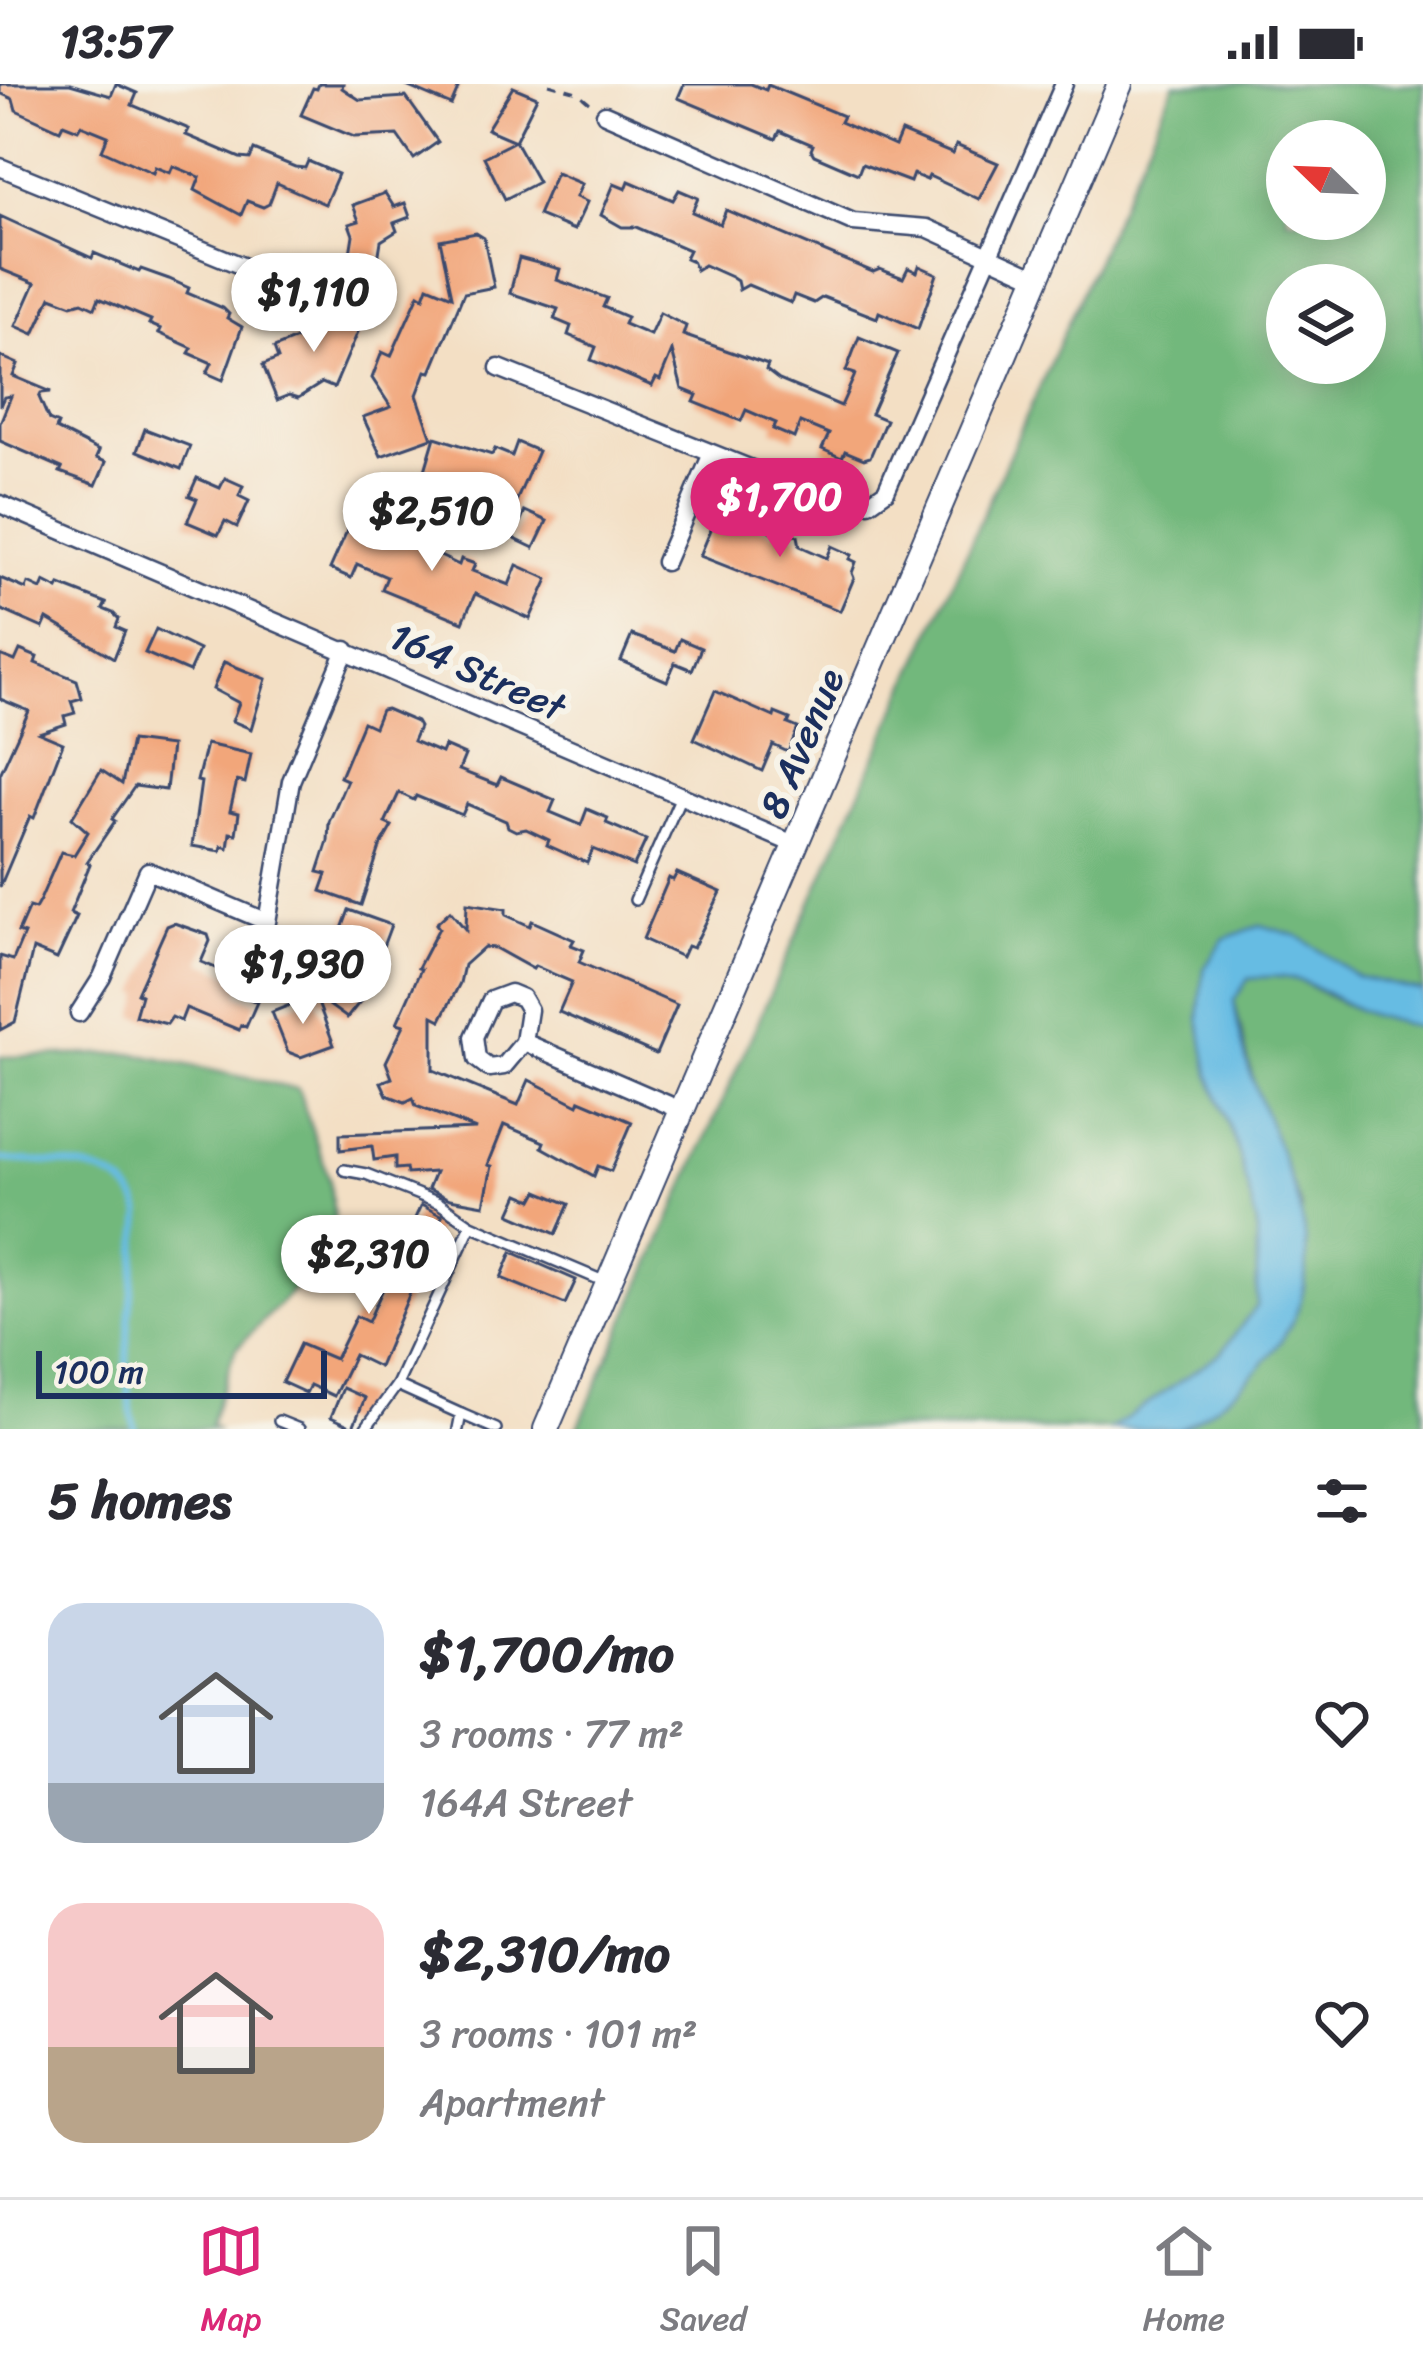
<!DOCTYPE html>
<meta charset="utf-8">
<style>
:root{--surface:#fff;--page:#f2f2f3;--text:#2b2b33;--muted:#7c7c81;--line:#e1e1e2;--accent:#db2777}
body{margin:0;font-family:Sriracha,sans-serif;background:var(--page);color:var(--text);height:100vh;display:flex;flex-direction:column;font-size:45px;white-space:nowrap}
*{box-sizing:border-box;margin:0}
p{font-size:39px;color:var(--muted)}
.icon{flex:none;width:66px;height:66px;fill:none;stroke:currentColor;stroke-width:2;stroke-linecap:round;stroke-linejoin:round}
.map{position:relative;height:1345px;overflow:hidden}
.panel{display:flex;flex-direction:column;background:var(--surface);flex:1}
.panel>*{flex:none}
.needle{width:78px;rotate:293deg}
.fabs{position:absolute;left:1266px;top:36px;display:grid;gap:24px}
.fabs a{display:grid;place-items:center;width:120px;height:120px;border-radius:50%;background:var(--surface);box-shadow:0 6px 30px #0003;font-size:60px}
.scale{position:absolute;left:36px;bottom:30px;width:291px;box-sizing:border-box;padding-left:12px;border:6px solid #1b2f5e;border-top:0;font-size:33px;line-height:42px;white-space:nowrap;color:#1b2f5e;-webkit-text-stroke:9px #f7f3e8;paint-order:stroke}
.price{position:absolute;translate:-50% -102px;padding:0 27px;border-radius:42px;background:#fff;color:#222;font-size:39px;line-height:78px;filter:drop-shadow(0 3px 6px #0008)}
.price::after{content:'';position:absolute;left:50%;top:72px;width:36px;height:27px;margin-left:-18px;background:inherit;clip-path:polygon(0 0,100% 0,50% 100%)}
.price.on{background:var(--accent);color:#fff}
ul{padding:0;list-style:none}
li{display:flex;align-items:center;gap:36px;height:300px;padding:0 48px}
li span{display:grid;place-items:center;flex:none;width:336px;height:240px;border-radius:36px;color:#555}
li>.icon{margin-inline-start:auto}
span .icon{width:144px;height:144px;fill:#fffc;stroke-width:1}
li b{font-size:51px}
h2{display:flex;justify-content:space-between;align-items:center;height:144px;padding:0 48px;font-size:51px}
.status{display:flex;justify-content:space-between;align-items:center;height:84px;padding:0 60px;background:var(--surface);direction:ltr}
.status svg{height:33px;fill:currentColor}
.menu{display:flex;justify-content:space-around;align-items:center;height:168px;border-top:3px solid var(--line);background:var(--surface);font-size:33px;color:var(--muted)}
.menu a{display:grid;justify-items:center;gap:6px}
.menu .on{color:var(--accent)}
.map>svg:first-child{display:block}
</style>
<div class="status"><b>13:57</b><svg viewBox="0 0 49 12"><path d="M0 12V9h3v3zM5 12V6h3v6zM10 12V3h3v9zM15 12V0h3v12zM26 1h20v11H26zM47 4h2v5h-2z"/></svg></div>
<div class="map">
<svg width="1423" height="1345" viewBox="0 0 1423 1345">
<rect width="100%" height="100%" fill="#f7f3e8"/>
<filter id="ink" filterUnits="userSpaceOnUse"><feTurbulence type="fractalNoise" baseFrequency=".00833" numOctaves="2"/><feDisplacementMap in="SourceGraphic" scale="24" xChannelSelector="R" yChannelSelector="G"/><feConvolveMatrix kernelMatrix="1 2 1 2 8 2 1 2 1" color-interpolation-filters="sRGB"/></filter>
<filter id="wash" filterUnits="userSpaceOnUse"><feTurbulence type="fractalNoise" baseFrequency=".004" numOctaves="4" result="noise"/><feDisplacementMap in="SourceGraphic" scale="48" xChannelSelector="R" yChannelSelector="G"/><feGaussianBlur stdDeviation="2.7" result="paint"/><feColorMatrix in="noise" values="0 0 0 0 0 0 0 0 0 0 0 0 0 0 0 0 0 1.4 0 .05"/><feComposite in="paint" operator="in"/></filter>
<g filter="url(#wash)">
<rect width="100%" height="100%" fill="#f3dfc4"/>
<g fill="#72b87c" stroke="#46746d" stroke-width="3" fill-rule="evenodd">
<path d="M1174 0H1423V907L1358 893 1298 853 1260 841 1209 989 1236 1061 1257 1140V1221L1222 1268 1161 1314 1111 1345H577ZM1287 57H1365V135H1287ZM1287 201H1365V279H1287Z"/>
<path d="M1279 889C1300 895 1313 904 1331 914 1360 929 1391 936 1423 944V1345H1180L1247 1296 1302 1125 1255 1004 1234 916 1248 895Z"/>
<path d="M132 969 298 1005 330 1097 337 1160 235 1266 210 1341 216 1345H0V973Z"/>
</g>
<path fill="#66bce3" stroke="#4076a0" stroke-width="3" d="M1260 841 1298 852 1358 893 1423 907V944C1404 939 1384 936 1366 929 1317 909 1303 884 1248 895L1234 916C1238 946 1245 977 1256 1005 1292 1108 1349 1190 1257 1286 1243 1301 1194 1342 1176 1345 1156 1345 1132 1345 1111 1345L1222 1268 1257 1221V1140L1236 1061 1209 989 1199 934 1204 885 1224 855Z"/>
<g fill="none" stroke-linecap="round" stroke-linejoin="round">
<path stroke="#66bce3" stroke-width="6" d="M0 1075C45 1080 130 1075 141 1130 135 1199 117 1277 135 1345"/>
</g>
<g id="blocks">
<g fill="#f2a67a">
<path d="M0 0H70L111 12 116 0 137 9 132 21 189 45 186 51 240 74 250 75 254 66 295 83 305 84 308 77 338 90 325 120 277 99 269 120 263 123 247 117 241 131 195 106 200 93 173 82 170 89 155 83 153 89 102 66 108 52 81 41 78 46 63 40 60 46 16 26 13 15 0 9Z"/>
<path d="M319 0H343L342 4 360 16 406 13 438 58 414 75 397 51 354 53 301 31 313 4 317 5Z"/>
<path d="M402 0H460L451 21Z"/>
<path d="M684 0H751L766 6 768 1 843 32 840 38 895 62 901 48 953 70 956 61 998 79 979 115 929 92 927 96 913 90 910 98 862 80 858 90 814 71 811 66 813 61 780 47 776 55 678 14Z"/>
<path d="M513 3 537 13 515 57 538 98 505 115 484 73 515 57 487 45Z"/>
<path d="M556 89 582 100 576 113 587 118 574 146 538 131Z"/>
<path d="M629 97 673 116 679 106 698 114 692 128 720 140 726 126 873 188 880 185 903 194 908 184 917 188 919 182 937 190 918 245 879 228 877 234 823 213 814 219 794 211 791 219 748 201 739 206 737 197 731 193 704 181 696 186 692 177 685 174 689 166 636 143H622L601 131 614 100 626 105Z"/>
<path d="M385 109 394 123 405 119 410 133 394 139 397 147 381 157 372 212 333 205 340 174 349 176 353 151 349 140 359 137 353 121Z"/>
<path d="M0 132 92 174 94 169 139 188 141 185 169 195 189 204 187 209 223 224 229 230 227 234 242 243 223 296 207 289 212 279 189 269 192 264 159 249 161 245 149 240 151 236 99 214 95 224 82 218 72 221 51 213 34 250 16 242 35 199 0 185Z"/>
<path d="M476 149 484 154 494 203 464 209 431 288 426 287 417 311 432 354 381 372 363 333 391 323 372 294 382 268 391 272 419 210 424 213 428 202 452 212 440 156Z"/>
<path d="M519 174 560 185 557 196 607 214 603 223 627 233 624 240 650 251 660 229 686 242 683 251 768 281 766 286 779 296 841 322 854 293 855 290 846 287 859 253 898 269 871 330 886 336 870 373 864 375 845 367 842 374 822 365 829 350 800 338 794 354 773 345 776 339 746 326 741 337 694 318 697 311 682 305 672 267 660 296 656 294 652 302 591 276 596 263 568 251 571 242 554 235 558 225 510 209Z"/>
<path d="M325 220 363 236 334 304 322 299 298 314 289 311 277 316 263 281 278 275 274 264 313 248Z"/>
<path d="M0 272 18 280 13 292 51 308 41 309 39 313 49 336 58 340 56 345 99 367 96 374 106 378 96 401 60 388 62 384 0 357V339L11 312 4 313 0 322Z"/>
<path d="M145 345 190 362 181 385 137 367Z"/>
<path d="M435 353 492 371 495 365 512 372 517 358 538 367 512 427 423 393Z"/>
<path d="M197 394 220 404 225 394 243 402 239 412 249 417 237 443 225 437 218 451 187 438 197 415 189 412Z"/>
<path d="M720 424 775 449 777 443 798 452 800 462 827 474 832 462 852 471 850 475 856 478 852 489 854 494 840 527 700 472Z"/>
<path d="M525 427 547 437 534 464 513 454Z"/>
<path d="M354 431 459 481 461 475 475 480 472 487 509 501 517 481 548 495 530 535 475 510 463 538 382 505 387 493 357 480 351 494 330 485Z"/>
<path d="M0 494 26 505 28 499 41 505 44 498 58 505 60 501 106 519 103 525 113 529 119 535 116 543 125 547 114 574 47 535 43 544 0 525Z"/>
<path d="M156 545 199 566 189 588 145 569Z"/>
<path d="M632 551 675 567 680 555 701 564 692 586 675 579 667 597 621 577Z"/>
<path d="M20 566 37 573 35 579 77 596 82 614 71 617 75 629 64 632 66 640 39 649 63 659 34 734 30 732 0 803V690L29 627 0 615V571L15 577Z"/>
<path d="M224 578 266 595 251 645 232 637 239 619 213 605Z"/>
<path d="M715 607 774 633 775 629 790 635 788 640 798 644 788 668 773 661 762 687 694 655Z"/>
<path d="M386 625 416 638 419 643 413 657 441 669 444 662 465 671 459 686 497 701 501 693 555 716 550 728 581 741 587 725 608 734 606 739 646 756 634 782 593 765 587 779 547 761 549 756 526 745 516 747 508 743 506 737 467 720 462 731 416 712 414 716 399 709 385 739 392 742 380 763 361 821 321 807 327 790 318 788 328 757 329 738 347 696 340 693 363 638 374 643 381 626Z"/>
<path d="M131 657 171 662 166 706 135 702 112 735 115 737 87 778 90 780 70 829 77 832 57 875 33 865 15 938 0 946V872L13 876 24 850 18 848 29 823 35 825 40 816 61 768 74 771 88 748 72 734 101 686 122 700Z"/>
<path d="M206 660 251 670 245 699 237 697 230 727 239 729 236 750 230 749 228 764 222 762 221 767 192 762 201 698 197 697Z"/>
<path d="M677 789 721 808 693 864 687 862 682 873 643 855 669 794 673 796Z"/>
<path d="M467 819 506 825V831L530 842 532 837 574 856 571 861 584 866 579 878 677 921 656 970 559 928 572 898 535 882 533 885 495 864 484 863 464 881 460 899 441 936 433 932V986L518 1021 529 996 578 1021 580 1016 632 1038 611 1087 598 1082 594 1092 542 1063 544 1058 504 1041 488 1081 492 1082 484 1121 450 1115 428 1105 435 1088 407 1090 406 1084 395 1085V1073L374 1076 372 1062 340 1066V1050L476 1045 416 1022 413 1014 405 1018 387 1011 381 998 392 994 386 978 404 941 397 939 421 885 418 884 439 844 436 840 450 827 466 846Z"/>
<path d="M349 826 391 841 370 897 374 900 347 934 315 911 338 902 323 892 349 857 339 853Z"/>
<path d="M174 839 208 851 210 857 201 878 244 896 238 910 257 918 246 943 241 941 239 946 186 924 181 937 172 933 167 940 135 932 141 911 137 909 167 842Z"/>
<path d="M315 911 334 961 301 973 288 968 272 928Z"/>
<path d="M538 1107 569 1120 556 1150 510 1130 519 1110 533 1116Z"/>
<path d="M421 1121 442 1132 379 1283 354 1271 334 1312 310 1301 306 1309 282 1298 300 1260 335 1275 356 1232 368 1238Z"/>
<path d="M512 1168 576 1196 565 1220 501 1194Z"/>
<path d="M343 1304 365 1314 353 1343 331 1333Z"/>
</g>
</g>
</g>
<g filter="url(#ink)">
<use href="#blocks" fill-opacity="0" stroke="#3b496d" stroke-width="3"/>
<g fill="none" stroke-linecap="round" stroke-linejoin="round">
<defs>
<g id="lane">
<path d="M635 816 681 712"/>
<path d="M344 1086 366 1090 439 1119 471 1141 608 1199"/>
<path d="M397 1301 461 1330 458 1345"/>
<path d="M461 1330 496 1345"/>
<path d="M279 1337 299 1345"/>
<path d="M365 1345 397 1301 471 1141"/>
</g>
<g id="street">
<path d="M605 30 853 138 927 144 1037 194"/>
<path d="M0 83 274 195"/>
<path d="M499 284 832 417 869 419 886 407 1064 0"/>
<path d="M0 420 796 761"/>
<path d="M665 478 711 372"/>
<path d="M510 909 522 914 529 926 524 958 504 982 489 984 477 975 474 953 491 916Z"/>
<path d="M79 929 102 893 148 787 267 838 291 697 346 566"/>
<path d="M524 958 683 1027"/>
</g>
<path id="secondary" d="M546 1345 1120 0"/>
</defs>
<use href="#lane" stroke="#3b496d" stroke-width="14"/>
<use href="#street" stroke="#3b496d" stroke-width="21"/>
<use href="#secondary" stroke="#3b496d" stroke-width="28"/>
<path stroke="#3b496d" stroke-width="3" stroke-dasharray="9 9" stroke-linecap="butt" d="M549 0 577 8 589 18"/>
<use href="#lane" stroke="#fff" stroke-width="9"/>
<use href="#street" stroke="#fff" stroke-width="16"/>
<use href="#secondary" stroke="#fff" stroke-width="24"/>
</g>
</g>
<g text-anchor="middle" stroke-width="12" stroke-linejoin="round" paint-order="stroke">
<g font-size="39" fill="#1b2f5e" stroke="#f7f3e8">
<text transform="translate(478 587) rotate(24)" y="14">164 Street</text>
<text transform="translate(801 659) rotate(-67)" y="14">8 Avenue</text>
</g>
</g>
</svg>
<div class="fabs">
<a><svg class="needle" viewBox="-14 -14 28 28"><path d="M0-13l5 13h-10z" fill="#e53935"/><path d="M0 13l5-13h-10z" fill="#7c7c81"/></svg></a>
<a><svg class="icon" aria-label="layers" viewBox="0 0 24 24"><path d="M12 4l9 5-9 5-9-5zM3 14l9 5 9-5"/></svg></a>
</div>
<div class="scale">100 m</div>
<b class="price" style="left:314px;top:271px">$1,110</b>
<b class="price on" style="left:780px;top:476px">$1,700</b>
<b class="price" style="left:432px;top:490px">$2,510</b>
<b class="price" style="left:303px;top:943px">$1,930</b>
<b class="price" style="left:369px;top:1233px">$2,310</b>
</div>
<section class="panel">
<h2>5 homes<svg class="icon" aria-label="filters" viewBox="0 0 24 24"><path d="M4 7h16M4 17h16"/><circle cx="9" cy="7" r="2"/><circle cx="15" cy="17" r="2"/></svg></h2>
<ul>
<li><span style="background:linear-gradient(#c9d6e8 75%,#9aa5b1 0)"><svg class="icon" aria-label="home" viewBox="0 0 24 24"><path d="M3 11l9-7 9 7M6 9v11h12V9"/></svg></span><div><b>$1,700/mo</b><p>3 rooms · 77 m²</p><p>164A Street</p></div><svg class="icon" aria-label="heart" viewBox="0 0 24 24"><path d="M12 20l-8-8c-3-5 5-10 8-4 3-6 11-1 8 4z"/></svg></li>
<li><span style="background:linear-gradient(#f6c9c9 60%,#b9a48a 0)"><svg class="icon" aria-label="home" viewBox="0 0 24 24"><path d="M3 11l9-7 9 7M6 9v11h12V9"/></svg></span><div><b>$2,310/mo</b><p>3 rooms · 101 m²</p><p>Apartment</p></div><svg class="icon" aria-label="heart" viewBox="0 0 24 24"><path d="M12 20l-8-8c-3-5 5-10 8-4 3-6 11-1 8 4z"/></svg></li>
</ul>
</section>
<nav class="menu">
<a class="on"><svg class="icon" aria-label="map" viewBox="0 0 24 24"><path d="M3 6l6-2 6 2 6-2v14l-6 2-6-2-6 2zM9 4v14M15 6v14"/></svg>Map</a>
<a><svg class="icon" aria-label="saved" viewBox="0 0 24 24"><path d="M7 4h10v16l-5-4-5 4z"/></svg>Saved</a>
<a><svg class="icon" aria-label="home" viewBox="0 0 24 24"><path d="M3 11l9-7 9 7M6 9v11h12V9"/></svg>Home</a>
</nav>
